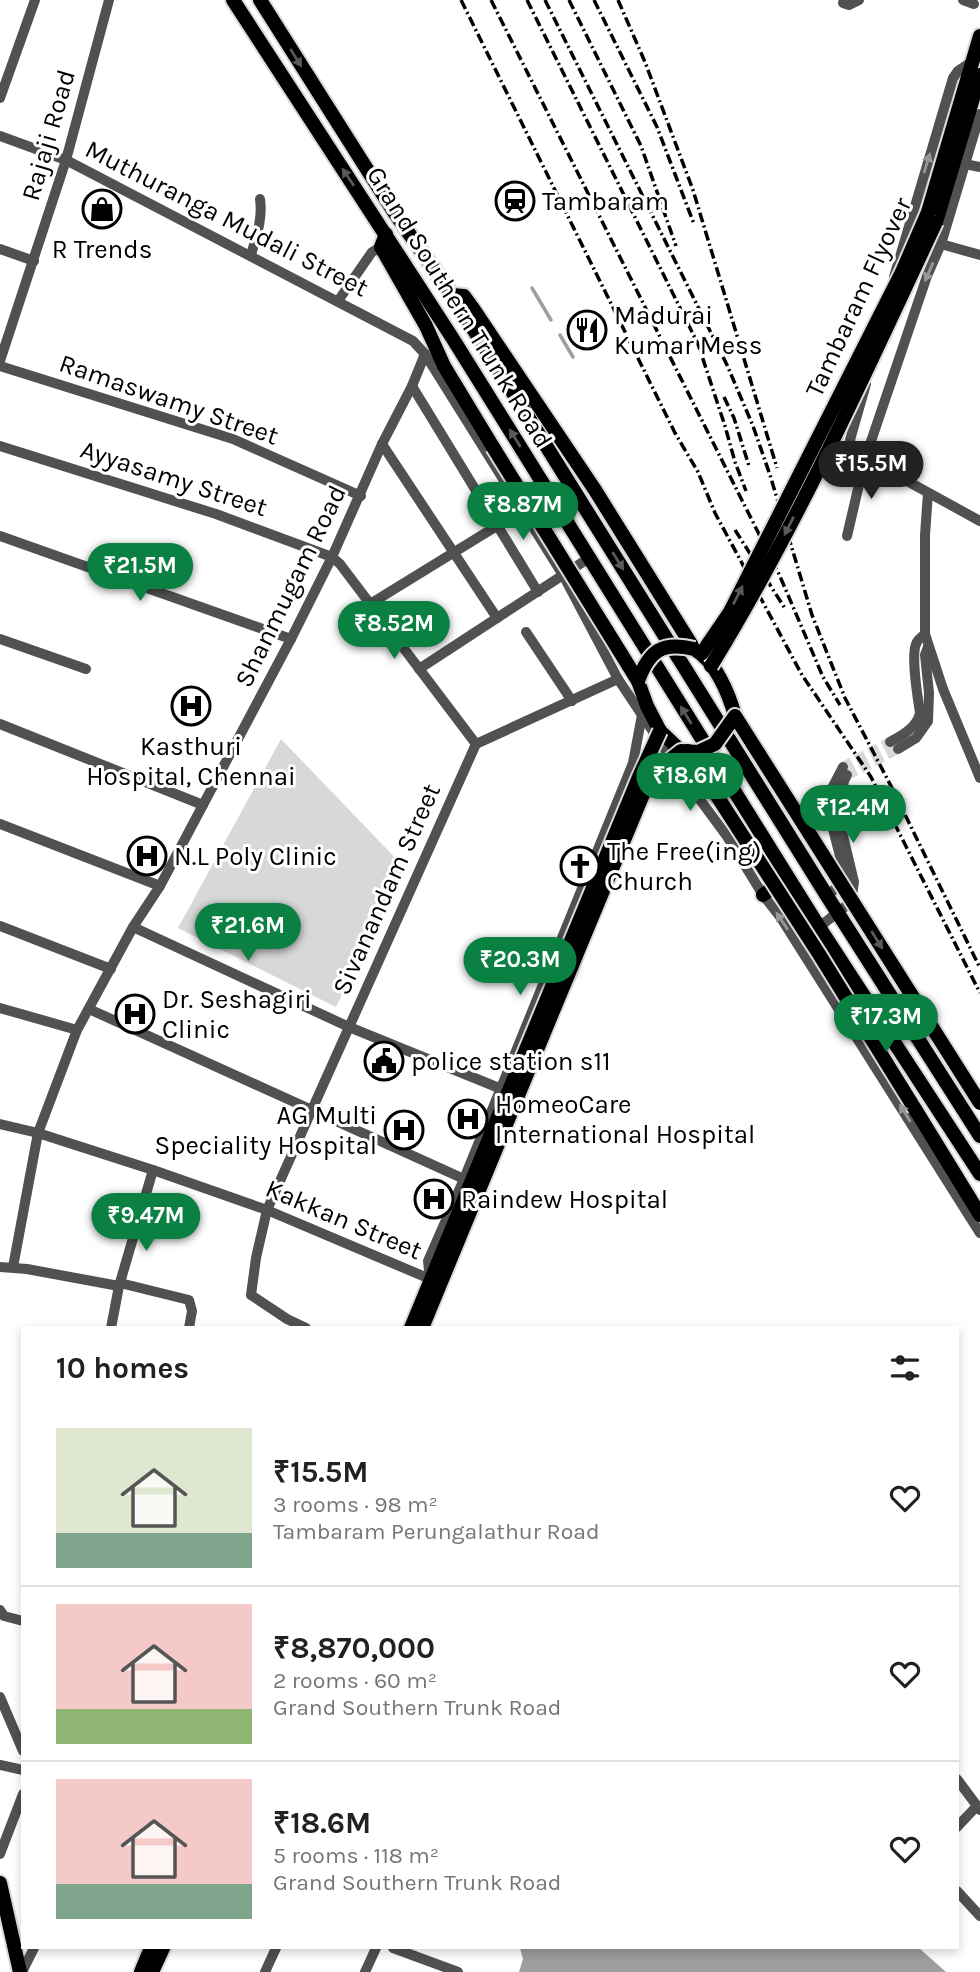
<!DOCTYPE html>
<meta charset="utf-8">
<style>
:root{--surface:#fff;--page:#f6f6f6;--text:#202124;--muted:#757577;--line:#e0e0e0;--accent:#0b8043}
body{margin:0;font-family:Karla,sans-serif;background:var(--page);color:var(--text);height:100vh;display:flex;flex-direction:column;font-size:26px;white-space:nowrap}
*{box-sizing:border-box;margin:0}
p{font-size:23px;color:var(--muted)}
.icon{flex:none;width:38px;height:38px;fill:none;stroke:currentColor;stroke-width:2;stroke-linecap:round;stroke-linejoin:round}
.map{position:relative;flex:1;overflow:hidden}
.panel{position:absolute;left:21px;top:1326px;width:938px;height:623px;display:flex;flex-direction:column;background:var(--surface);border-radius:0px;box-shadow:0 4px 10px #0003}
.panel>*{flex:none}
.price{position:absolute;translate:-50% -60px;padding:0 16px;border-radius:24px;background:var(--accent);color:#fff;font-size:23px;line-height:46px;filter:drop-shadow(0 2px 4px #0008)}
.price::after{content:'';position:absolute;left:50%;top:42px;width:21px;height:16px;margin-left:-10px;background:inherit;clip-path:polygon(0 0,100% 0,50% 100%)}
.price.current{background:#222;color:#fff}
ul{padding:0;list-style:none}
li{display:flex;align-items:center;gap:21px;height:175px;padding:0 35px}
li+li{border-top:2px solid var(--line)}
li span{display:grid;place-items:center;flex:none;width:196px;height:140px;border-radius:0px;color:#555}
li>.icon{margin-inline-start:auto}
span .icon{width:84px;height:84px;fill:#fffc;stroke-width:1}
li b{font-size:30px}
h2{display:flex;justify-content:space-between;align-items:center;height:84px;padding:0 35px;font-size:30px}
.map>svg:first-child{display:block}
</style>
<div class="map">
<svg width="980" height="1972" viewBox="0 0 980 1972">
<rect width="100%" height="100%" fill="#fff"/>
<path fill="#d8d8d8" d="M281 739 405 868 336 1007 178 928Z"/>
<path fill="#9f9f9f" d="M520 1948H919L946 1972H519L523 1959Z"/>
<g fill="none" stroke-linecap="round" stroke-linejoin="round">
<g stroke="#9f9f9f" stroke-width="3.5">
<path d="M532 288 551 320"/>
<path d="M560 335 573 357"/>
</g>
<g stroke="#d9d9d9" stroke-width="10" stroke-dasharray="10 5" stroke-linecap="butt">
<path d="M843 767 890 742"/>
<path d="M847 775 898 749"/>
</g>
<defs>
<g id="major">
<path d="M233 0 453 339 819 927 980 1174"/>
<path d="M260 0 394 212 452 295 827 896 980 1136"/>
<path d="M928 212 980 36"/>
<path d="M936 222 980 75"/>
<path d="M386 234 381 247 426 326 444 366 493 447"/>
<path d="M452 295 464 296 472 307 595 490 694 649C715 660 729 694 735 716"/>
<path d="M638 681 647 706 660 731 681 751"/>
<path d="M763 895 783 880"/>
<path d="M915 1109 980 1215"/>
<path d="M411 1328 515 1076"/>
<path d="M422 1328 524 1081"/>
<path d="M0 1883 20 1972"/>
<path d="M141 1972 151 1948"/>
<path d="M152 1972 163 1948"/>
</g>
</defs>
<use href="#major" stroke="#dbdbdb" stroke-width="18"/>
<g stroke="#515151" stroke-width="10">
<path d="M844 0 843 3 849 5 859 0"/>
<path d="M963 0 974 4"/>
<path d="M0 98 35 0"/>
<path d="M0 136 66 160 413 341 425 354 563 575 618 679 684 778 726 835 763 895 781 918 980 1233"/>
<path d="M965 164 980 167"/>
<path d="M941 244 980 255"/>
<path d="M0 249 34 261"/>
<path d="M251 255C256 237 263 219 260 199"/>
<path d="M894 277 953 78 958 71 973 61"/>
<path d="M338 301 372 252 381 247"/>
<path d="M0 361 66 160 109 0"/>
<path d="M0 366 233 439 361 496"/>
<path d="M866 384 850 440 852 447 856 453 980 521"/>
<path d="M412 386 538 592"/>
<path d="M382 444 497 618"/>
<path d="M0 446 216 514 332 557 340 564 476 744"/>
<path d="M928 493 925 535V634L943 689 980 778"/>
<path d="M0 536 291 639"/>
<path d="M847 536 865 459 927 276 941 244 980 114"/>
<path d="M370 604 549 494"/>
<path d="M526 632 572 701"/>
<path d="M0 639 86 669"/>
<path d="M419 669 589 558"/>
<path d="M0 724 203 805"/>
<path d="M890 742C903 735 917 727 920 713 918 699 910 653 917 642 918 639 923 636 925 634"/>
<path d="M898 749 916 738 928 721 929 693 925 655 928 647"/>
<path d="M0 824 160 886"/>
<path d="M827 896 844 881 845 876 828 809 831 790 843 767"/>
<path d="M0 926 111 969"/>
<path d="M133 927 349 1027 499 1088"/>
<path d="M819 927 851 902 854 882 838 815 844 781 847 775"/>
<path d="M0 1008 77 1030"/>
<path d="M89 1009 464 1179"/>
<path d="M0 1124 38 1133 153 1170 267 1210 430 1279"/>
<path d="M0 1267 27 1269 119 1286"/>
<path d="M13 1267 38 1133 77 1030 133 927 160 886 291 639 332 557 382 444 412 386 425 354"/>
<path d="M430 1279 428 1261 464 1179 633 763 642 715"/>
<path d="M120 1283 189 1300 192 1311 189 1328"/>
<path d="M111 1328 119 1286 153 1170"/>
<path d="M306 1328 287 1319 251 1295 256 1258 267 1210 476 744 618 679"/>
<path d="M0 1610 4 1616 23 1621"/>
<path d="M0 1697 23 1751"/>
<path d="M0 1765 23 1770"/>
<path d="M957 1779 980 1810"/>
<path d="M957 1827 977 1806"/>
<path d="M0 1854 23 1794"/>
<path d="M957 1891 980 1916"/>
<path d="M393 1948 458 1972"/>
<path d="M22 1972 34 1948"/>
<path d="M265 1972 276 1948"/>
<path d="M365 1972 376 1948"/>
</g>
<use href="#major" stroke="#000" stroke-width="14"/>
<g stroke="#000" stroke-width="3.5" stroke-dasharray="10 3.5 2 3.5" stroke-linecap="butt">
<path d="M461 0 675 433 698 472 715 513 802 675 871 777 980 993"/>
<path d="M491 0 779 574 823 677 840 705"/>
<path d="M527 0 698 344 725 426 735 462 746 491"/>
<path d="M545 0 727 365 753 426 770 475 812 615 845 698 892 788 980 968"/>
<path d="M569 0 641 146 676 246"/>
<path d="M594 0 657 127 694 224"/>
<path d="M618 0 645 62 693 190 777 468"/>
<path d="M724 397 734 418 749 466"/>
<path d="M735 530 786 610"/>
</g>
<defs>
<g id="major-bridge">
<path d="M493 447 638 681"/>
<path d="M702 653 730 612 902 272 928 212"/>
<path d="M711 666C797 526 866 371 936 222"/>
<path d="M638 681C649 651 662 641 694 649"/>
<path d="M688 751 819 954 915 1109"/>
<path d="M515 1076 639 777 660 731"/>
<path d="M524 1081 646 787 661 767 681 751 698 752 715 744 735 716 980 1103"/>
</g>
</defs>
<use href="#major-bridge" stroke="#dbdbdb" stroke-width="18" stroke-linecap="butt"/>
<use href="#major-bridge" stroke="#000" stroke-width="14"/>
</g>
<defs><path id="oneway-solid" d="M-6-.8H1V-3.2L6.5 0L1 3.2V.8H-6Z" transform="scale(1.75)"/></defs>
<g fill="#595959">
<use href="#oneway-solid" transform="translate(296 58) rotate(58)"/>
<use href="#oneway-solid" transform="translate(348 177) rotate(-124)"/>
<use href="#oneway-solid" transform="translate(515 438) rotate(-122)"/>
<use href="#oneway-solid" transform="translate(789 526) rotate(117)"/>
<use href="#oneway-solid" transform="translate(618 561) rotate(58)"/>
<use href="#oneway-solid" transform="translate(738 595) rotate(-63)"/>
<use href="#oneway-solid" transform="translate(686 715) rotate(-122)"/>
<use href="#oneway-solid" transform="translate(877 940) rotate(58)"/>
</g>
<g fill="#979797">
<use href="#oneway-solid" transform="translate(927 163) rotate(-73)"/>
<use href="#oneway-solid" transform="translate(929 272) rotate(113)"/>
<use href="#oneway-solid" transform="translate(782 921) rotate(-124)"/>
<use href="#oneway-solid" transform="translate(905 1113) rotate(-122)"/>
</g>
<defs>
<symbol id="station-ring" viewBox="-11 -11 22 22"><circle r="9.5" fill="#fff" stroke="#000" stroke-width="1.5"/><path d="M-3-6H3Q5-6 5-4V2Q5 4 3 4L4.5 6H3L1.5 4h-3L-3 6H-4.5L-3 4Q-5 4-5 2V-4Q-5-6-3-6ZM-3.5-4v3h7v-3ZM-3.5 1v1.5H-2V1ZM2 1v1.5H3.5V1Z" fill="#000"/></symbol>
<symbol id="shop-ring" viewBox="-11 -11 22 22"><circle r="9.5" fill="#fff" stroke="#000" stroke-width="1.5"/><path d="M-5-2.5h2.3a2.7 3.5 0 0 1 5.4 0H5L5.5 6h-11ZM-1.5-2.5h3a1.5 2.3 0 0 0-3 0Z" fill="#000"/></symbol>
<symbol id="restaurant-ring" viewBox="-11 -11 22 22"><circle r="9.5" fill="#fff" stroke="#000" stroke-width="1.5"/><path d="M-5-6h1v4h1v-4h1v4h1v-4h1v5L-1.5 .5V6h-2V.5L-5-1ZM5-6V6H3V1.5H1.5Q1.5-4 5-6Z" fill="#000"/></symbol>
<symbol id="hospital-ring" viewBox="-11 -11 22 22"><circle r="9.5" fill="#fff" stroke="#000" stroke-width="1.5"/><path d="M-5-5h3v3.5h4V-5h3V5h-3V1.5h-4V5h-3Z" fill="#000"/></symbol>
<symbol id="church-ring" viewBox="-11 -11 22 22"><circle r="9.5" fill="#fff" stroke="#000" stroke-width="1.5"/><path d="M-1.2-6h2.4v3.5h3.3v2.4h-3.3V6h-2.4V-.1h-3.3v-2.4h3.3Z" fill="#000"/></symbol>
<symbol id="civic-ring" viewBox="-11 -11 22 22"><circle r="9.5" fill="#fff" stroke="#000" stroke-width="1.5"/><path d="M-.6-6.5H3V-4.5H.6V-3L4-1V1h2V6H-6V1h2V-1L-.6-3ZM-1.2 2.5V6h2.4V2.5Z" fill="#000"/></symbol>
</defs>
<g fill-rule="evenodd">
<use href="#station-ring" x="493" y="179" width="44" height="44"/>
<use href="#shop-ring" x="80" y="187" width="44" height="44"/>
<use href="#restaurant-ring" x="565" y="308" width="44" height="44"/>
<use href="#hospital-ring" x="169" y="684" width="44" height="44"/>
<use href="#hospital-ring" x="125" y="834" width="44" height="44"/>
<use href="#church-ring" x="558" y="844" width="44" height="44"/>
<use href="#hospital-ring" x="113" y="992" width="44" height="44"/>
<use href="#civic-ring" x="362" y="1039" width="44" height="44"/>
<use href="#hospital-ring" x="446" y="1097" width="44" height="44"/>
<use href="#hospital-ring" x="382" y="1108" width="44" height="44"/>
<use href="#hospital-ring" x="412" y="1177" width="44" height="44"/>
</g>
<g text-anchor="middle" stroke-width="6" stroke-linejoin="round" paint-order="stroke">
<g font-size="26" fill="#000" stroke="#fff">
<text transform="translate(48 135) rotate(-74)" y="9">Rajaji Road</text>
<text transform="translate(227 218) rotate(27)" y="9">Muthuranga Mudali Street</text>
<text transform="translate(858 297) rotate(-65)" y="9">Tambaram Flyover</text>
<text transform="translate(460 307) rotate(58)" y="9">Grand Southern Trunk Road</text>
<text transform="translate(169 399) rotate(19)" y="9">Ramaswamy Street</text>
<text transform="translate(174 478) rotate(18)" y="9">Ayyasamy Street</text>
<text transform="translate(290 586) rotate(-64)" y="9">Shanmugam Road</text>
<text transform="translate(386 889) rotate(-66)" y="9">Sivanandam Street</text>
<text transform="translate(344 1219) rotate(23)" y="9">Kakkan Street</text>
</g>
<g font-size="26" fill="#000" stroke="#fff" text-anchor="start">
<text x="542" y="210">Tambaram</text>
<text x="102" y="258" text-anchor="middle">R Trends</text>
<text x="614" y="324">Madurai<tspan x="614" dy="30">Kumar Mess</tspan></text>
<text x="191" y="755" text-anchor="middle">Kasthuri<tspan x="191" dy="30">Hospital, Chennai</tspan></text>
<text x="607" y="860">The Free(ing)<tspan x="607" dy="30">Church</tspan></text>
<text x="174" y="865">N.L Poly Clinic</text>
<text x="162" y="1008">Dr. Seshagiri<tspan x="162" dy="30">Clinic</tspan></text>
<text x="411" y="1070">police station s11</text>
<text x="495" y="1113">HomeoCare<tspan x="495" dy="30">International Hospital</tspan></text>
<text x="377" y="1124" text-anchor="end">AG Multi<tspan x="377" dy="30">Speciality Hospital</tspan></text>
<text x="461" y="1208">Raindew Hospital</text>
</g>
</g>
</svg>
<b class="price current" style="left:871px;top:501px">₹15.5M</b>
<b class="price" style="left:523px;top:542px">₹8.87M</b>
<b class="price" style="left:140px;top:603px">₹21.5M</b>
<b class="price" style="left:394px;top:661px">₹8.52M</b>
<b class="price" style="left:690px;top:813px">₹18.6M</b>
<b class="price" style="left:853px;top:845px">₹12.4M</b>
<b class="price" style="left:248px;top:963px">₹21.6M</b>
<b class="price" style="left:520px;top:997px">₹20.3M</b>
<b class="price" style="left:886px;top:1054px">₹17.3M</b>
<b class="price" style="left:146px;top:1253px">₹9.47M</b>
<section class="panel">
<h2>10 homes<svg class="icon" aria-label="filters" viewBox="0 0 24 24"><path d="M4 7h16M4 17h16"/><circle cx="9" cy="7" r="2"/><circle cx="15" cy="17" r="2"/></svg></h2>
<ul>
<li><span style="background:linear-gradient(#dfe7d0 75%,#7fa58c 0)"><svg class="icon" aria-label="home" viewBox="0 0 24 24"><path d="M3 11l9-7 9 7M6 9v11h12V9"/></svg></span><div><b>₹15.5M</b><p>3 rooms · 98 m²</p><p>Tambaram Perungalathur Road</p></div><svg class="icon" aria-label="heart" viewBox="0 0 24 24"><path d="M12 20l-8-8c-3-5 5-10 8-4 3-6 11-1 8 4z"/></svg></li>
<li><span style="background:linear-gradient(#f6c9c9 75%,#8fb573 0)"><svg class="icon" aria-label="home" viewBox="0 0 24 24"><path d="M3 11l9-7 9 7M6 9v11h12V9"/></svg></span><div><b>₹8,870,000</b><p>2 rooms · 60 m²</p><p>Grand Southern Trunk Road</p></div><svg class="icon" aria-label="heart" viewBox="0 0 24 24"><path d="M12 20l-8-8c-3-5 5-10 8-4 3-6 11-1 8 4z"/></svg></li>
<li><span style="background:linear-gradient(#f6c9c9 75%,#7fa58c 0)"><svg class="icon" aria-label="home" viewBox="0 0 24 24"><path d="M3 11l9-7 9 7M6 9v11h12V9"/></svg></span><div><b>₹18.6M</b><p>5 rooms · 118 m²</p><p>Grand Southern Trunk Road</p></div><svg class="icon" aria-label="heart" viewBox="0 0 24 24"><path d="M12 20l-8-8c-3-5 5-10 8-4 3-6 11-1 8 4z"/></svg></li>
</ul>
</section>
</div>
